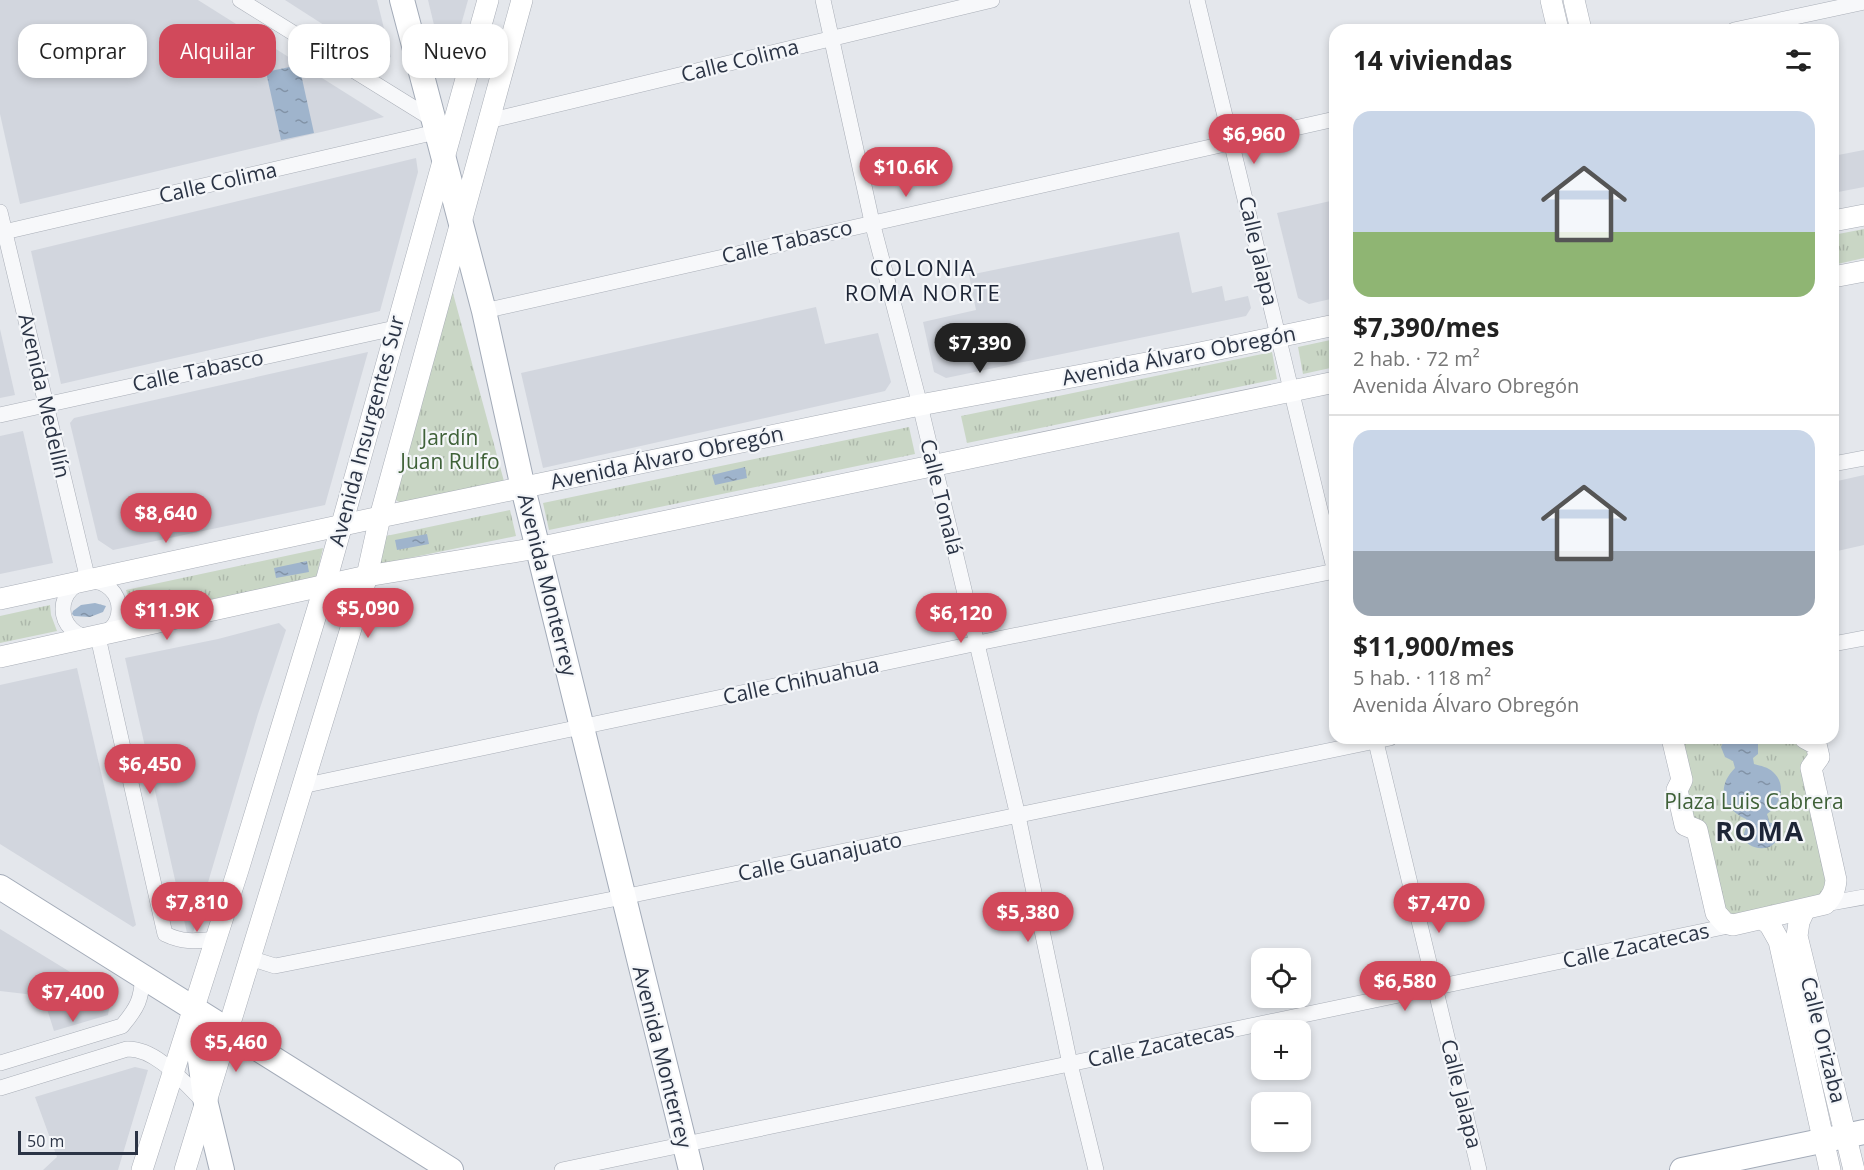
<!DOCTYPE html>
<html lang="es">
<meta charset="utf-8">
<style>
:root{--surface:#fff;--page:#f6f6f6;--text:#222;--muted:#767676;--line:#e0e0e0;--accent:#d1495b}
body{margin:0;font-family:"Open Sans",sans-serif;background:var(--page);color:var(--text);height:100vh;display:flex;flex-direction:column;font-size:22px;white-space:nowrap}
*{box-sizing:border-box;margin:0}
p{font-size:20px;color:var(--muted)}
.icon{flex:none;width:33px;height:33px;fill:none;stroke:currentColor;stroke-width:2;stroke-linecap:round;stroke-linejoin:round}
.map{position:relative;flex:1;overflow:hidden}
.sheet{position:absolute;left:1329px;top:24px;width:510px;height:720px;display:flex;flex-direction:column;background:var(--surface);border-radius:18px;box-shadow:0 3px 9px #0003}
.sheet>*{flex:none}
.hud{position:absolute;left:18px;top:24px;width:570px;height:54px;display:flex;gap:12px}
.controls{position:absolute;left:1251px;top:948px;display:grid;gap:12px}
.controls a{display:grid;place-items:center;width:60px;height:60px;border-radius:12px;background:var(--surface);box-shadow:0 3px 9px #0003;font-size:30px}
.scale{position:absolute;left:18px;bottom:15px;width:120px;box-sizing:border-box;padding-left:6px;border:3px solid #2b3445;border-top:0;font-size:16px;line-height:21px;white-space:nowrap;color:#2b3445;-webkit-text-stroke:4px #f4f6f9;paint-order:stroke}
.price{position:absolute;translate:-50% -51px;padding:0 14px;border-radius:21px;background:var(--accent);color:#fff;font-size:20px;line-height:39px;filter:drop-shadow(0 2px 3px #0008)}
.price::after{content:'';position:absolute;left:50%;top:36px;width:18px;height:14px;margin-left:-9px;background:inherit;clip-path:polygon(0 0,100% 0,50% 100%)}
.price.selected{background:#222;color:#fff}
ul{padding:0;list-style:none}
li{display:grid;align-content:center;gap:12px;height:318px;padding:0 24px}
li+li{border-top:2px solid var(--line)}
li span{display:grid;place-items:center;height:186px;border-radius:18px;color:#555}
li>.icon{margin-inline-start:auto}
span .icon{width:108px;height:108px;fill:#fffc;stroke-width:1}
li b{font-size:26px}
h2{display:flex;justify-content:space-between;align-items:center;height:72px;padding:0 24px;font-size:26px}
.pill{padding:0 21px;border-radius:18px;background:var(--surface);box-shadow:0 3px 9px #0003;font-size:21px;line-height:54px}
.pill.selected{background:var(--accent);color:#fff}
.map>svg:first-child{display:block}
</style>
<div class="map">
<svg width="1864" height="1170" viewBox="0 0 1864 1170">
<defs>
<pattern id="park-tufts" width="24" height="20" patternUnits="userSpaceOnUse" patternTransform="scale(1.5)"><rect width="24" height="20" fill="#c9d6c5"/><path d="M3 7l-1-3M5 7V3M7 7l1-3M15 17l-1-3M17 17v-4M19 17l1-3" fill="none" stroke="#adb8ab"/></pattern>
<pattern id="water-ripples" width="26" height="14" patternUnits="userSpaceOnUse" patternTransform="scale(1.5)"><rect width="26" height="14" fill="#9fb4cc"/><path d="M2 4q2-2 4 0t4 0M15 11q2-2 4 0t4 0" fill="none" stroke="#8293a7"/></pattern>
</defs>
<rect width="100%" height="100%" fill="#e4e7ec"/>
<g fill="#d2d6de">
<path d="M0 0H198L384 117 20 204 0 114Z"/>
<path d="M285 0H377L391 57 380 61Z"/>
<path d="M428 0H468L452 57 441 54Z"/>
<path d="M1864 150V187L1833 193V156Z"/>
<path d="M416 158 418 172 380 311 61 384 31 251Z"/>
<path d="M1335 200V298L1309 304 1298 298 1277 213Z"/>
<path d="M1179 232 1192 293 1222 286 1225 301 1248 296 1251 308 1246 316 946 378 934 372 923 322 976 310 969 275Z"/>
<path d="M816 307 825 344 878 333 891 382 885 391 543 468 521 373Z"/>
<path d="M0 329 15 395 0 398Z"/>
<path d="M368 352 325 505 113 550 98 540 70 423 74 418Z"/>
<path d="M23 431 53 563 0 574V436Z"/>
<path d="M1864 475V545L1833 552V482Z"/>
<path d="M279 623 286 630 258 714 193 933H187L125 658 218 639Z"/>
<path d="M77 668 136 925 133 927 0 844V685Z"/>
<path d="M0 929 111 997 108 1015 54 1031 43 996 0 991Z"/>
<path d="M135 1067 148 1070 118 1170H43L57 1157 35 1097Z"/>
</g>
<g fill="url(#park-tufts)">
<path d="M1864 229V258L1833 265V235Z"/>
<path d="M451 286 505 485 401 503 394 499Z"/>
<path d="M1335 339V367L1303 374 1298 347Z"/>
<path d="M1272 352 1277 379 967 443 961 416Z"/>
<path d="M909 427 915 454 549 530 543 503Z"/>
<path d="M510 510 516 536 380 564 386 536Z"/>
<path d="M323 548 316 578 129 616 130 604 126 590Z"/>
<path d="M50 605 51 615 57 631 0 643V616Z"/>
<path d="M1672 738H1805L1832 896 1720 919Z"/>
</g>
<g fill="url(#water-ripples)">
<path d="M299 65 314 133 281 140 266 72Z"/>
<path d="M745 467 747 478 715 485 712 475Z"/>
<path d="M427 534 429 544 397 550 395 540Z"/>
<path d="M307 561 309 572 276 578 274 568Z"/>
<path d="M95 603 106 606 103 612 90 617 74 616 72 614 73 611 81 605Z"/>
<path d="M1725 738H1755L1758 744V754L1753 758 1754 764C1761 766 1768 767 1773 772 1787 784 1781 805 1767 814L1769 822 1776 825C1789 860 1728 852 1748 825L1746 819C1722 808 1716 787 1735 768L1733 761 1725 757 1721 747Z"/>
</g>
<g fill="none" stroke-linecap="round" stroke-linejoin="round">
<defs>
<g id="street">
<path d="M240 0 432 119"/>
<path d="M823 0 872 222 920 405 1018 816 1070 1064 1096 1170"/>
<path d="M1197 0 1335 572"/>
<path d="M1734 30 1864 2"/>
<path d="M488 121 992 0"/>
<path d="M0 212 88 580"/>
<path d="M0 233 436 132"/>
<path d="M484 311 1335 119"/>
<path d="M0 415 395 328"/>
<path d="M1833 464 1864 458"/>
<circle cx="91" cy="609" r="28"/>
<path d="M98 637 165 934C184 943 195 941 216 939"/>
<path d="M1833 644 1864 638"/>
<path d="M1375 738 1479 1170"/>
<path d="M302 786 978 643 1335 571"/>
<path d="M1825 904 1864 897"/>
<path d="M250 958 275 966 623 897 1390 738"/>
<path d="M0 1063 122 1026C138 1007 141 1000 143 976"/>
<path d="M0 1088 127 1049C157 1048 185 1084 206 1104"/>
<path d="M562 1170 1733 925"/>
</g>
<g id="secondary">
<path d="M1551 0 1558 30"/>
<path d="M1574 0 1581 30"/>
<path d="M1833 221 1864 215"/>
<path d="M1833 277 1864 271"/>
<path d="M0 599 380 517 920 405 1190 355 1335 325"/>
<path d="M0 657 367 576 537 548 1335 382"/>
<path d="M1672 738 1682 780 1677 790 1685 825 1697 830 1716 913 1725 923 1733 925 1825 904C1832 897 1835 891 1836 880L1811 768 1819 757 1816 744 1805 738"/>
<path d="M1804 911 1799 922 1797 936 1854 1170"/>
<path d="M1763 919 1770 925 1779 941 1830 1170"/>
<path d="M142 1170 238 870 325 585 488 0"/>
<path d="M185 1170 367 576 380 517 522 0"/>
</g>
<g id="primary">
<path d="M402 0 484 311 523 488 691 1170"/>
<path d="M0 887 451 1170"/>
<path d="M193 1009 206 1104 222 1170"/>
<path d="M1682 1170 1864 1132"/>
</g>
</defs>
<use href="#street" stroke="#a9aeb7" stroke-width="16"/>
<use href="#secondary" stroke="#a9aeb7" stroke-width="22"/>
<use href="#primary" stroke="#a3abb8" stroke-width="26"/>
<use href="#street" stroke="#f7f8fa" stroke-width="15"/>
<use href="#secondary" stroke="#fff" stroke-width="21"/>
<use href="#primary" stroke="#fff" stroke-width="24"/>
</g>
<g text-anchor="middle" stroke-width="4.5" stroke-linejoin="round" paint-order="stroke">
<g font-size="21" fill="#2b3445" stroke="#f4f6f9">
<text transform="translate(740 61) rotate(-14)" y="7">Calle Colima</text>
<text transform="translate(218 183) rotate(-13)" y="7">Calle Colima</text>
<text transform="translate(787 242) rotate(-13)" y="7">Calle Tabasco</text>
<text transform="translate(1258 251) rotate(77)" y="7">Calle Jalapa</text>
<text transform="translate(1179 356) rotate(-11)" y="7">Avenida Álvaro Obregón</text>
<text transform="translate(198 371) rotate(-12)" y="7">Calle Tabasco</text>
<text transform="translate(44 396) rotate(77)" y="7">Avenida Medellín</text>
<text transform="translate(367 431) rotate(-75)" y="7">Avenida Insurgentes Sur</text>
<text transform="translate(667 458) rotate(-12)" y="7">Avenida Álvaro Obregón</text>
<text transform="translate(941 497) rotate(76)" y="7">Calle Tonalá</text>
<text transform="translate(547 585) rotate(76)" y="7">Avenida Monterrey</text>
<text transform="translate(801 681) rotate(-12)" y="7">Calle Chihuahua</text>
<text transform="translate(820 857) rotate(-12)" y="7">Calle Guanajuato</text>
<text transform="translate(1636 946) rotate(-12)" y="7">Calle Zacatecas</text>
<text transform="translate(1823 1040) rotate(76)" y="7">Calle Orizaba</text>
<text transform="translate(1161 1045) rotate(-12)" y="7">Calle Zacatecas</text>
<text transform="translate(662 1057) rotate(76)" y="7">Avenida Monterrey</text>
<text transform="translate(1461 1094) rotate(76)" y="7">Calle Jalapa</text>
</g>
<g font-size="21" fill="#3f6138" stroke="#f4f6f9">
<text x="450" y="445">Jardín<tspan x="450" dy="24">Juan Rulfo</tspan></text>
<text x="1754" y="809">Plaza Luis Cabrera</text>
</g>
<g font-size="22" letter-spacing="1.5" fill="#1d2536" stroke="#f4f6f9">
<text x="923" y="276">COLONIA<tspan x="923" dy="25">ROMA NORTE</tspan></text>
</g>
<g font-size="27" font-weight="bold" letter-spacing="1.5" fill="#1d2536" stroke="#f4f6f9">
<text x="1760" y="841">ROMA</text>
</g>
</g>
</svg>
<div class="controls">
<a><svg class="icon" aria-label="locate" viewBox="0 0 24 24"><circle cx="12" cy="12" r="6"/><path d="M12 2v4M12 18v4M2 12h4M18 12h4"/></svg></a>
<a>+</a>
<a>−</a>
</div>
<div class="scale">50 m</div>
<b class="price" style="left:1254px;top:165px">$6,960</b>
<b class="price" style="left:906px;top:198px">$10.6K</b>
<b class="price selected" style="left:980px;top:374px">$7,390</b>
<b class="price" style="left:166px;top:544px">$8,640</b>
<b class="price" style="left:368px;top:639px">$5,090</b>
<b class="price" style="left:167px;top:641px">$11.9K</b>
<b class="price" style="left:961px;top:644px">$6,120</b>
<b class="price" style="left:150px;top:795px">$6,450</b>
<b class="price" style="left:197px;top:933px">$7,810</b>
<b class="price" style="left:1439px;top:934px">$7,470</b>
<b class="price" style="left:1028px;top:943px">$5,380</b>
<b class="price" style="left:1405px;top:1012px">$6,580</b>
<b class="price" style="left:73px;top:1023px">$7,400</b>
<b class="price" style="left:236px;top:1073px">$5,460</b>
<div class="hud">
<a class="pill">Comprar</a>
<a class="pill selected">Alquilar</a>
<a class="pill">Filtros</a>
<a class="pill">Nuevo</a>
</div>
<section class="sheet">
<h2>14 viviendas<svg class="icon" aria-label="filters" viewBox="0 0 24 24"><path d="M4 7h16M4 17h16"/><circle cx="9" cy="7" r="2"/><circle cx="15" cy="17" r="2"/></svg></h2>
<ul>
<li><span style="background:linear-gradient(#c9d6e8 65%,#8fb573 0)"><svg class="icon" aria-label="home" viewBox="0 0 24 24"><path d="M3 11l9-7 9 7M6 9v11h12V9"/></svg></span><div><b>$7,390/mes</b><p>2 hab. · 72 m²</p><p>Avenida Álvaro Obregón</p></div></li>
<li><span style="background:linear-gradient(#c9d6e8 65%,#9aa5b1 0)"><svg class="icon" aria-label="home" viewBox="0 0 24 24"><path d="M3 11l9-7 9 7M6 9v11h12V9"/></svg></span><div><b>$11,900/mes</b><p>5 hab. · 118 m²</p><p>Avenida Álvaro Obregón</p></div></li>
</ul>
</section>
</div>
